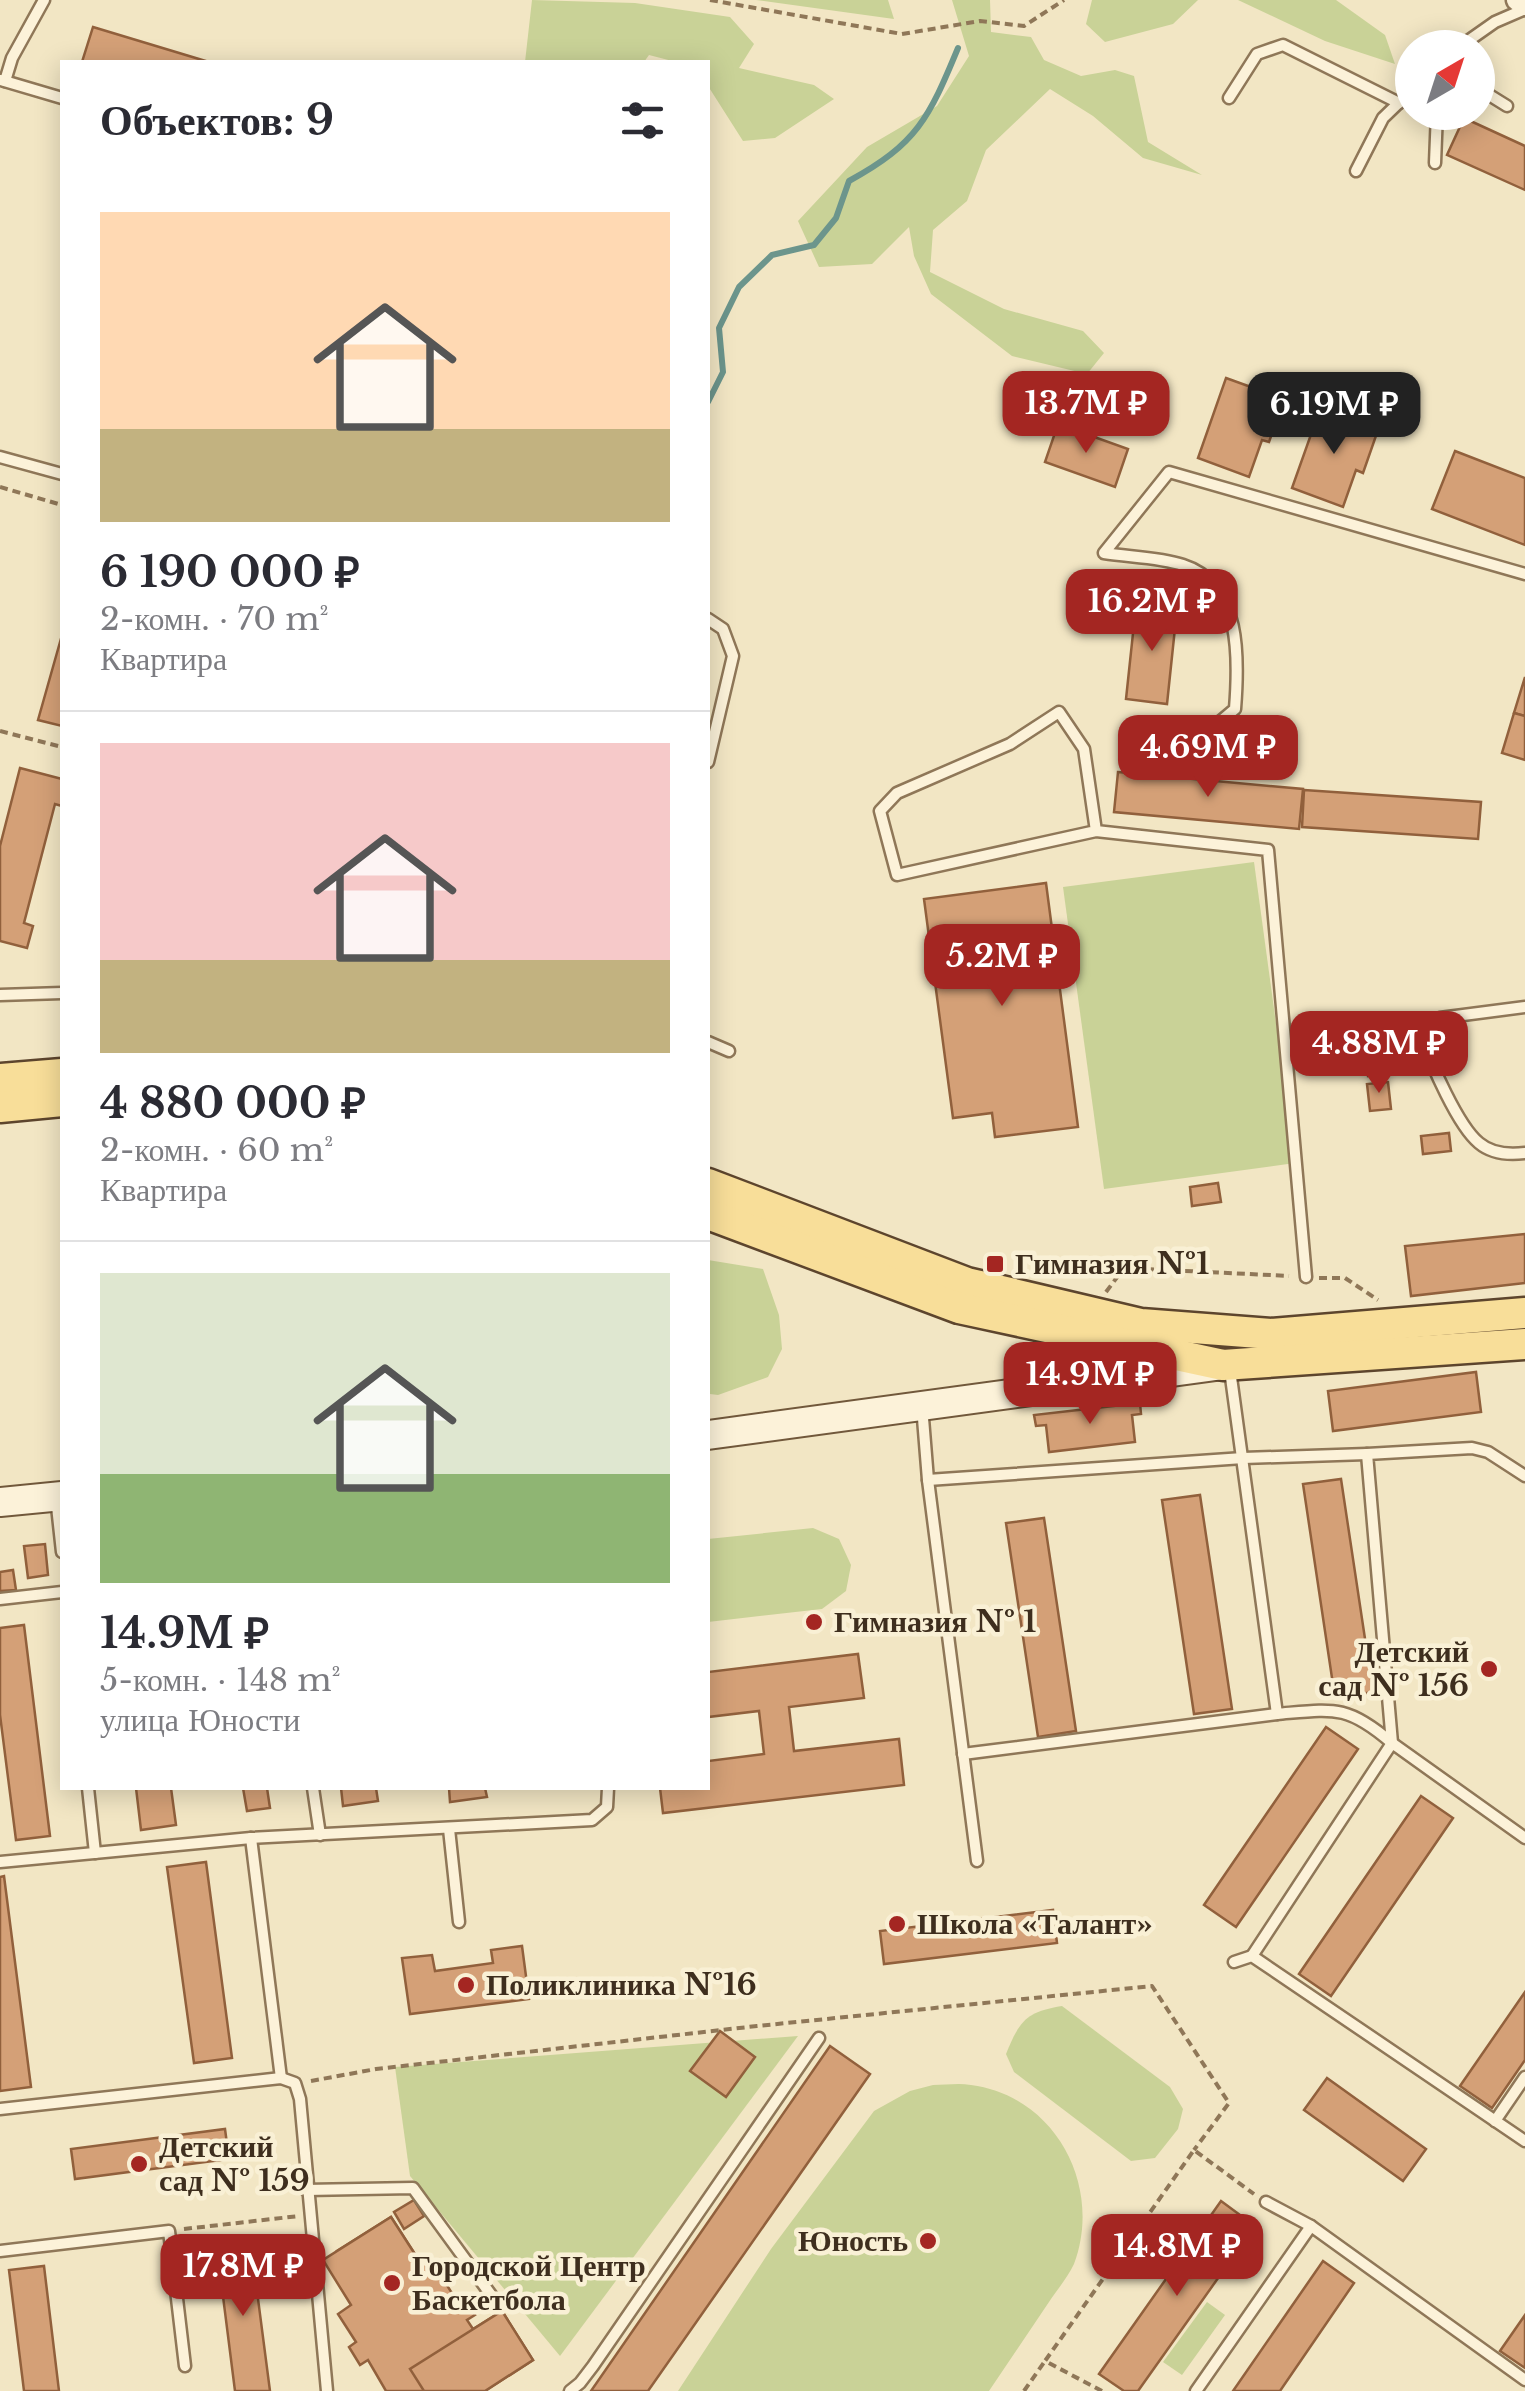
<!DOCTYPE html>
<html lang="ru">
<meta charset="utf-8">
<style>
:root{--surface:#fff;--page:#f7f7f7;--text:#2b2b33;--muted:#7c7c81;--line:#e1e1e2;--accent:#a42622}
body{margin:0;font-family:"Libre Baskerville",serif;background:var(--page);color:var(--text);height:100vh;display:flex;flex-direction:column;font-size:38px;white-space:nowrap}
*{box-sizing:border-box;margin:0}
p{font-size:32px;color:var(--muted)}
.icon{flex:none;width:55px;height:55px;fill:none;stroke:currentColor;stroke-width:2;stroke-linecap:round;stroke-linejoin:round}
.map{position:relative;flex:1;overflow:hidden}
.details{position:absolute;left:60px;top:60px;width:650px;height:1730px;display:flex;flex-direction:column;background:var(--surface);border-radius:0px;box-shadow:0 5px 25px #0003}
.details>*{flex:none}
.needle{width:65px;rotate:39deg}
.fabs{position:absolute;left:1395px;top:30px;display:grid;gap:20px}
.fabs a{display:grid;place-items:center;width:100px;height:100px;border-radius:50%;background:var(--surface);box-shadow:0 5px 25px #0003;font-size:50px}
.price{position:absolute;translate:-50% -85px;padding:0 22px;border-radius:20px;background:var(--accent);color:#fff;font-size:32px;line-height:65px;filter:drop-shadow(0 2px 5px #0008)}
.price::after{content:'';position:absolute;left:50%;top:60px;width:30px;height:22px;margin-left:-15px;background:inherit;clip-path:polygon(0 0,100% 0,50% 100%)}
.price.on{background:#222;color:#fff}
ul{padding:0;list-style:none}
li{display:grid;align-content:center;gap:20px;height:530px;padding:0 40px}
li+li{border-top:2px solid var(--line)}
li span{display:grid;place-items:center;height:310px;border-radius:0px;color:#555}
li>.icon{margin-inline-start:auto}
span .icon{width:180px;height:180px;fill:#fffc;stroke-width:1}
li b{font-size:42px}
h2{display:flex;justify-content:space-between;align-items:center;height:120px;padding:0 40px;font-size:42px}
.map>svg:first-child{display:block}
</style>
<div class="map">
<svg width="1525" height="2391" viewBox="0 0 1525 2391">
<rect width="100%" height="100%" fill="#f2e6c4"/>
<g fill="#c9d297">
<path d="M532 0 635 3 730 17 754 44 739 68 814 85 834 99 775 138 743 141 708 86V62H676L649 55 644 62H525Z"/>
<path d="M756 0H888L894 19Z"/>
<path d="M952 0H990L991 32 1031 37 1044 60 1081 76 1115 70 1134 76 1148 142 1202 175 1143 158 1093 116 1050 89 986 150 967 201 933 230 930 272 1004 309 1083 331 1104 353 1087 374 1012 356 931 294 914 256 909 227 872 264 819 267 798 221 867 147 937 106 969 56Z"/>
<path d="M1092 0H1198L1173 24 1105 42 1086 24Z"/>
<path d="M1238 0H1336L1385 35 1395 64 1325 41Z"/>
<path d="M1254 862 1295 1163 1104 1189 1063 887Z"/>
<path d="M708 1260 763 1269 779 1315 782 1349 768 1377 718 1395 710 1394 708 1398Z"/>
<path d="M813 1528 839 1539 851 1565 846 1591 822 1609 708 1622V1539Z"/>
<path d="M1062 2006 1170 2087 1183 2109 1178 2129 1155 2158 1131 2161 1014 2072 1006 2054C1020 2020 1026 2012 1062 2006Z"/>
<path d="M798 2036 560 2356 410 2176 395 2067Z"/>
<path d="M933 2085C945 2085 959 2083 971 2085 1056 2096 1103 2187 1074 2264 1068 2277 1057 2290 1049 2302 1029 2332 1009 2361 989 2391H678L771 2249 874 2111 910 2091Z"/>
<path d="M1207 2302 1225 2315 1182 2375 1163 2362Z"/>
</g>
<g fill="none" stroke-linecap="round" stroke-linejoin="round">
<path stroke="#6c958c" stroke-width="6" d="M708 402 723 372 719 328 739 287 772 255 814 245 836 218 849 181C917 144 929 118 958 48"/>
</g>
<g fill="#d4a077" stroke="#91603c" stroke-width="2.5">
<path d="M93 27 209 62H82Z"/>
<path d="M1464 118 1525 146V190L1447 155Z"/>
<path d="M1226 378 1284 399 1269 442 1262 440 1249 477 1198 458Z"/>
<path d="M1320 409 1378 430 1363 473 1356 470 1343 507 1292 488Z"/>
<path d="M1058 424 1128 449 1115 487 1045 462Z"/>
<path d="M1455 451 1525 478V545L1432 509Z"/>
<path d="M1136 605 1177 609 1167 704 1126 699Z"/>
<path d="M62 635V726L38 720Z"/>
<path d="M1525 677V716L1514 713Z"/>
<path d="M1514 713 1525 716V760L1502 753Z"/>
<path d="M20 768 62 779V806L55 804 24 923 33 926 27 948 0 941V846Z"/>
<path d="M1118 772 1303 789 1299 829 1114 812Z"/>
<path d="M1304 790 1481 802 1478 839 1302 827Z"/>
<path d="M1046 883 1078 1127 995 1137 992 1113 953 1118 924 899Z"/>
<path d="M1383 1055 1386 1072 1368 1076 1365 1058Z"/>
<path d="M1388 1082 1391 1109 1370 1111 1367 1084Z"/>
<path d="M1449 1133 1451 1151 1423 1154 1421 1136Z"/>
<path d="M1218 1183 1221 1202 1192 1206 1190 1187Z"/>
<path d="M1525 1234V1283L1411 1296 1405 1246Z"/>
<path d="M1476 1372 1481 1412 1333 1431 1328 1391Z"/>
<path d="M1140 1403 1141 1414 1132 1415 1135 1442 1049 1452 1046 1425 1036 1426 1034 1415Z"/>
<path d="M1341 1479 1373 1692 1335 1698 1303 1484Z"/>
<path d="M1200 1495 1232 1709 1194 1714 1162 1500Z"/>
<path d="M1044 1518 1076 1731 1038 1737 1006 1523Z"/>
<path d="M45 1544 48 1575 28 1578 24 1546Z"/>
<path d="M13 1570 16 1590 0 1591V1572Z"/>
<path d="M24 1625 50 1836 16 1840 0 1715V1628Z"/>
<path d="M858 1654 864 1698 789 1707 794 1751 899 1739 904 1785 663 1813 660 1788H708V1761L764 1754 759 1711 708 1717V1672Z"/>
<path d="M1326 1727 1358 1749 1236 1927 1204 1905Z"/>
<path d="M136 1788H171L176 1825 141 1830Z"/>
<path d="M243 1788H267L270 1808 247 1811Z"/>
<path d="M341 1788H376L378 1801 343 1806Z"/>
<path d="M449 1788H485L487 1797 450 1802Z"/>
<path d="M1421 1796 1453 1818 1331 1996 1299 1974Z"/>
<path d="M206 1862 232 2058 194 2063 167 1867Z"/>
<path d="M4 1876 31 2087 0 2091V1877Z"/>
<path d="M1053 1910 1057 1943 884 1964 880 1931Z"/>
<path d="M522 1946 529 1999 410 2014 402 1958 432 1955 435 1971 493 1963 491 1950Z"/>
<path d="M1525 1992V2060L1492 2108 1460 2086Z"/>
<path d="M720 2031 755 2057 726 2097 690 2071Z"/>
<path d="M830 2046 870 2074 648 2391H591Z"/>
<path d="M1327 2078 1426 2149 1403 2181 1304 2110Z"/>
<path d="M225 2129 229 2159 75 2179 71 2149Z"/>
<path d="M414 2200 424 2216 404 2229 394 2212Z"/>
<path d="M1221 2201 1255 2226 1138 2391H1124L1099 2374Z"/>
<path d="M391 2217 449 2307 395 2341 337 2251Z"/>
<path d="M391 2217 420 2262 429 2257 462 2309 468 2305 475 2315 467 2320 473 2329 502 2311 533 2360 485 2391H386L368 2360 360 2365 349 2347 356 2342 338 2314 351 2305 323 2260Z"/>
<path d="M251 2245 270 2391H235L217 2249Z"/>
<path d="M1323 2261 1354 2283 1280 2391H1233Z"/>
<path d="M44 2266 59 2391H24L9 2270Z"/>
<path d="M502 2311 533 2360 485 2391H424L410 2369Z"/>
<path d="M1525 2315V2368L1500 2351Z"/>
</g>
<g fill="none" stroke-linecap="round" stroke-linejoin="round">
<defs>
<g id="lane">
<path d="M1458 48 1495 22 1525 9"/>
<path d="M1 80 62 98"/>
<path d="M5 81 12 58 44 0"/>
<path d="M1478 88 1507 106"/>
<path d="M1229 98 1257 54 1283 45 1399 103"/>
<path d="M1435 163 1437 112"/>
<path d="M1356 171 1383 118 1412 90"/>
<path d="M0 457 62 474"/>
<path d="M708 619 723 629 733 656 708 762"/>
<path d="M1164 740 1210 730 1235 709C1239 659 1242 584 1183 565 1159 557 1129 557 1104 553L1169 472 1525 574"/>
<path d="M1096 831 897 875 880 811 897 793 1010 744 1059 712 1084 749 1096 831 1268 850 1306 1277"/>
<path d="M0 995 62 993"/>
<path d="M1525 1007 1440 1018 1428 1026 1422 1037C1431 1064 1458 1126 1479 1143 1492 1154 1509 1155 1525 1153"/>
<path d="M708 1042 729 1051"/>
<path d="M1230 1370 1277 1714C1333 1709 1347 1704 1392 1743L1367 1454 1472 1448 1488 1452 1525 1476"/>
<path d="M922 1406 928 1480 977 1861"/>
<path d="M928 1480 1243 1458 1367 1454"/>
<path d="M56 1497 62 1552"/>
<path d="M0 1599 62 1592"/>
<path d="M963 1754 1277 1714"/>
<path d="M88 1788 95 1853"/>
<path d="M313 1788 320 1835"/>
<path d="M449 1829 459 1922"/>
<path d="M251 1838 281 2078"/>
<path d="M0 1862 251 1838 592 1820 607 1807 608 1788"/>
<path d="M1252 1956 1392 1743 1525 1838"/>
<path d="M1234 1962 1252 1956 1525 2141"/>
<path d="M0 2109 281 2078 295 2083 300 2099 327 2391"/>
<path d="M1495 2121 1525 2077"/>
<path d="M306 2190 413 2188 494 2299"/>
<path d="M1266 2202 1311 2226 1525 2380"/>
<path d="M0 2251 169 2231 185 2366"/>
<path d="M570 2391 580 2383 593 2366 819 2038"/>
<path d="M1196 2391 1311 2226"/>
</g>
<path id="street" d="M1517 0 1525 5"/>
<g id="secondary">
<path d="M708 1435 1216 1366"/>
<path d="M0 1502 62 1496"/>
</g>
<g id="primary">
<path d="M0 1079 62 1074"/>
<path d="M0 1107 62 1101"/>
<path d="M708 1184 967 1283 1141 1324 1272 1334 1525 1313"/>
<path d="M708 1214 959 1308 1223 1365 1525 1344"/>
</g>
</defs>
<use href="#lane" stroke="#8f7758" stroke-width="15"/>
<use href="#street" stroke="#8f7758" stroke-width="25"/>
<use href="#secondary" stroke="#71583b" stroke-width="32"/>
<use href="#primary" stroke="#5d452d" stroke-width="35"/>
<g stroke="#8f7758" stroke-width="4" stroke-dasharray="8 5" stroke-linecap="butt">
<path d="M710 0 902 34 980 21 1024 26 1064 0"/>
<path d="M0 487 62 505"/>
<path d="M0 731 62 747"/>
<path d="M1319 1278H1345L1378 1300"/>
<path d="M1106 1292 1124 1268 1289 1276"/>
<path d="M311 2081 376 2069 757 2026 1152 1986 1229 2103 1194 2150"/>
<path d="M184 2229 299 2216"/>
<path d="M1024 2391 1045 2361"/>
<path d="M1102 2391 1045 2361 1194 2150 1254 2194"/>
</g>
<use href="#lane" stroke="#fcf2d9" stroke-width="10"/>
<use href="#street" stroke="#fcf2d9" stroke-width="20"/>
<use href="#secondary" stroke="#fcf2d9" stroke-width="28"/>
<use href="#primary" stroke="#f8de99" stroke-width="30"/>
</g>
<g fill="#a42622" stroke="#f9f0d5" stroke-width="4">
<rect x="985" y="1254" width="20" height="20" rx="5"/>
<circle cx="814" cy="1622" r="10"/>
<circle cx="1489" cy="1669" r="10"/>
<circle cx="897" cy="1924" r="10"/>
<circle cx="466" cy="1985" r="10"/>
<circle cx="139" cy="2164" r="10"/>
<circle cx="928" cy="2241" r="10"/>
<circle cx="392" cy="2283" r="10"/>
</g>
<g text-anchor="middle" stroke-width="9" stroke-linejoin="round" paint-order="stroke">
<g font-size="30" font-weight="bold" fill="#3e2e1e" stroke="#f9f0d5" text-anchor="start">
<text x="1015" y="1274">Гимназия №1</text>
<text x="834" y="1632">Гимназия № 1</text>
<text x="1469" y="1662" text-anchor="end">Детский<tspan x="1469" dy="34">сад № 156</tspan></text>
<text x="917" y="1934">Школа «Талант»</text>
<text x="486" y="1995">Поликлиника №16</text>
<text x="159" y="2157">Детский<tspan x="159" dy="34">сад № 159</tspan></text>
<text x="908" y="2251" text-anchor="end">Юность</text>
<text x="412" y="2276">Городской Центр<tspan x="412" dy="34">Баскетбола</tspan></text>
</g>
</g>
</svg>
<div class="fabs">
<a><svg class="needle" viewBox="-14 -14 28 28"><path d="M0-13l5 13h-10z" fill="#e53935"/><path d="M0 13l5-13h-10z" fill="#7c7c81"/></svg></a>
</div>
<b class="price" style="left:1086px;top:456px">13.7M ₽</b>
<b class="price on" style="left:1334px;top:457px">6.19M ₽</b>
<b class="price" style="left:1152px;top:654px">16.2M ₽</b>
<b class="price" style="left:1208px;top:800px">4.69M ₽</b>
<b class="price" style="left:1002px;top:1009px">5.2M ₽</b>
<b class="price" style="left:1379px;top:1096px">4.88M ₽</b>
<b class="price" style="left:1090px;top:1427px">14.9M ₽</b>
<b class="price" style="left:1177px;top:2299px">14.8M ₽</b>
<b class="price" style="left:243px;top:2319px">17.8M ₽</b>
<section class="details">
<h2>Объектов: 9<svg class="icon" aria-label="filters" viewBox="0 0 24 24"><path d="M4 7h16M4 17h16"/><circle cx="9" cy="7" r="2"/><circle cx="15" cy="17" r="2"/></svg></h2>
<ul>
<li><span style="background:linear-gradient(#ffd9b3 70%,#c2b280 0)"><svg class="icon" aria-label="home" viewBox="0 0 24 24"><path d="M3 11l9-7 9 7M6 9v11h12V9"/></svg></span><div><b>6 190 000 ₽</b><p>2-комн. · 70 m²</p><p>Квартира</p></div></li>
<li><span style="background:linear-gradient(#f6c9c9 70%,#c2b280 0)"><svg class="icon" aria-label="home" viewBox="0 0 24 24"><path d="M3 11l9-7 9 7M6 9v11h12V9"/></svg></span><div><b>4 880 000 ₽</b><p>2-комн. · 60 m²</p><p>Квартира</p></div></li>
<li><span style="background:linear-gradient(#dfe7d0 65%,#8fb573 0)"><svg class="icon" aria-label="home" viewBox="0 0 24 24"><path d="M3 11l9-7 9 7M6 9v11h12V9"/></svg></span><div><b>14.9M ₽</b><p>5-комн. · 148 m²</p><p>улица Юности</p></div></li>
</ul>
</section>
</div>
